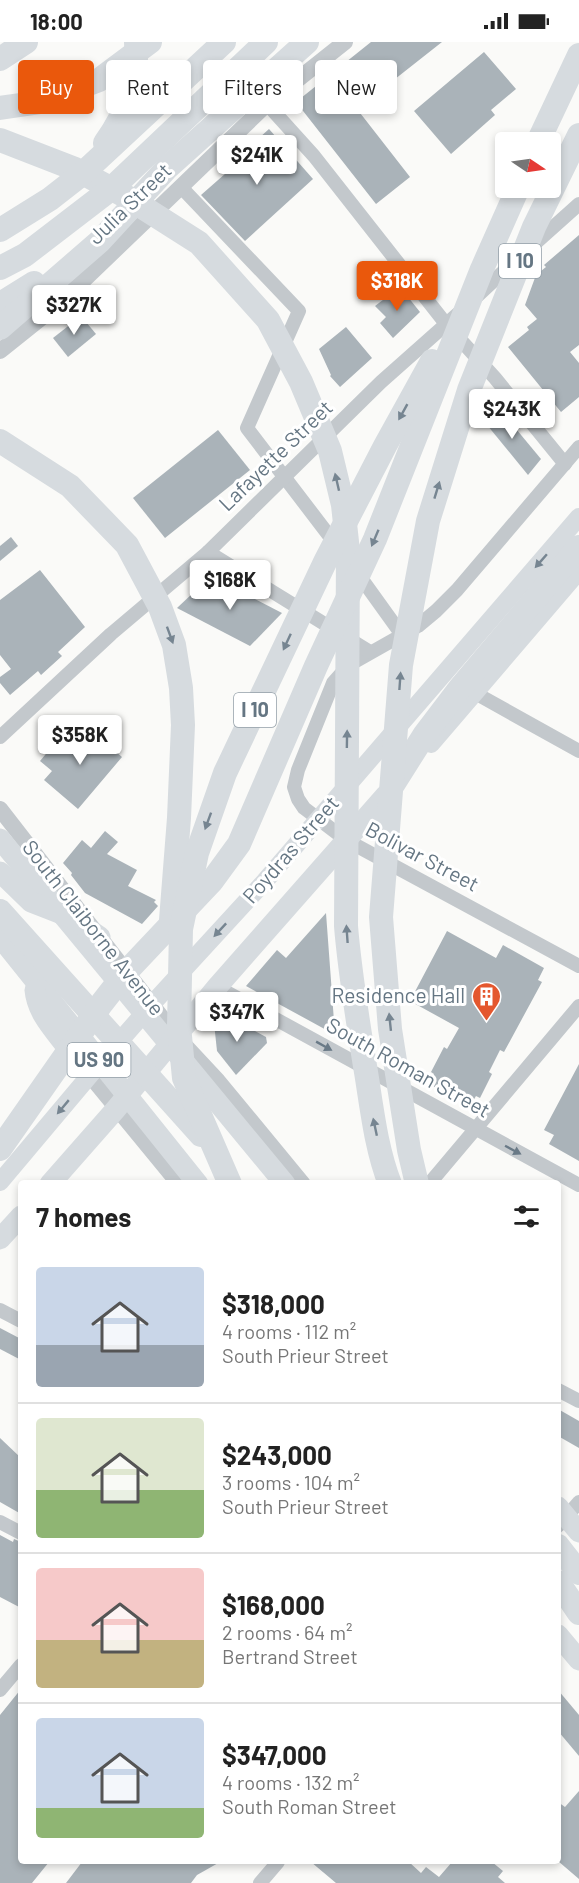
<!DOCTYPE html>
<meta charset="utf-8">
<style>
:root{--surface:#fff;--page:#f2f2f2;--text:#222;--muted:#767676;--line:#e0e0e0;--accent:#ea580c}
body{margin:0;font-family:Barlow,sans-serif;background:var(--page);color:var(--text);height:100vh;display:flex;flex-direction:column;font-size:22px;white-space:nowrap}
*{box-sizing:border-box;margin:0}
p{font-size:20px;color:var(--muted)}
.icon{flex:none;width:33px;height:33px;fill:none;stroke:currentColor;stroke-width:2;stroke-linecap:round;stroke-linejoin:round}
.map{position:relative;flex:1;overflow:hidden}
.panel{position:absolute;left:18px;top:1138px;width:543px;height:684px;display:flex;flex-direction:column;background:var(--surface);border-radius:6px;box-shadow:0 3px 9px #0003}
.panel>*{flex:none}
.guide{position:absolute;left:18px;top:18px;width:543px;height:54px;display:flex;gap:12px}
.needle{width:39px;rotate:103deg}
.fabs{position:absolute;left:495px;top:90px;display:grid;gap:12px}
.fabs a{display:grid;place-items:center;width:66px;height:66px;border-radius:6px;background:var(--surface);box-shadow:0 3px 9px #0003;font-size:30px}
.price{position:absolute;translate:-50% -51px;padding:0 14px;border-radius:6px;background:#fff;color:#222;font-size:20px;line-height:39px;filter:drop-shadow(0 2px 3px #0008)}
.price::after{content:'';position:absolute;left:50%;top:36px;width:18px;height:14px;margin-left:-9px;background:inherit;clip-path:polygon(0 0,100% 0,50% 100%)}
.price.active{background:var(--accent);color:#fff}
ul{padding:0;list-style:none}
li{display:flex;align-items:center;gap:18px;height:150px;padding:0 18px}
li+li{border-top:2px solid var(--line)}
li span{display:grid;place-items:center;flex:none;width:168px;height:120px;border-radius:6px;color:#555}
li>.icon{margin-inline-start:auto}
span .icon{width:72px;height:72px;fill:#fffc;stroke-width:1}
li b{font-size:26px}
h2{display:flex;justify-content:space-between;align-items:center;height:72px;padding:0 18px;font-size:26px}
.pill{padding:0 21px;border-radius:6px;background:var(--surface);box-shadow:0 3px 9px #0003;font-size:21px;line-height:54px}
.pill.active{background:var(--accent);color:#fff}
.status{display:flex;justify-content:space-between;align-items:center;height:42px;padding:0 30px;background:var(--surface);direction:ltr}
.status svg{height:16px;fill:currentColor}
.map>svg:first-child{display:block}
</style>
<div class="status"><b>18:00</b><svg viewBox="0 0 49 12"><path d="M0 12V9h3v3zM5 12V6h3v6zM10 12V3h3v9zM15 12V0h3v12zM26 1h20v11H26zM47 4h2v5h-2z"/></svg></div>
<div class="map">
<svg width="579" height="1841" viewBox="0 0 579 1841">
<rect width="100%" height="100%" fill="#fafaf8"/>
<g fill="#aab3b9">
<path d="M371 0H442L357 67 410 135 376 162 296 60Z"/>
<path d="M484 10 516 47 491 68 495 73 451 112 414 69Z"/>
<path d="M269 87 313 137 245 199 201 153 242 117 239 114Z"/>
<path d="M579 193V303L570 310 579 321V355L561 370 508 305 529 288 527 285 537 277 525 263 536 233 546 225 544 223Z"/>
<path d="M400 245 420 270 393 296 380 281 386 275 375 264Z"/>
<path d="M81 274 96 292 68 315 53 296Z"/>
<path d="M346 285 372 316 340 345 330 334 331 333 319 307Z"/>
<path d="M497 364 541 417 528 433 483 378Z"/>
<path d="M218 388 250 428 165 496 133 456Z"/>
<path d="M11 495 18 504 0 519V504Z"/>
<path d="M40 528 85 585 58 610 62 614 41 633 38 629 10 653 0 641V635L11 627 0 613V558Z"/>
<path d="M211 534 282 571 250 604 177 566Z"/>
<path d="M84 682 122 715 78 767 44 738 52 729 40 719 55 701 62 708Z"/>
<path d="M105 789 118 800 107 812 137 828 128 844 156 858 154 860 158 864 142 882 85 851 71 833 72 831 63 821 82 798 91 806Z"/>
<path d="M326 871 334 979 337 981 330 990 246 944 277 908 286 916Z"/>
<path d="M447 889 496 916 503 903 544 926 538 938 542 940 504 1010 500 1008 489 1030 492 1032 480 1056 476 1054 470 1064 429 1042 434 1032 431 1030 444 1005 447 1007 459 986 410 959Z"/>
<path d="M221 971 266 995 267 1001 236 1033 217 1009 214 981Z"/>
<path d="M579 1022V1119L549 1102 554 1093 544 1088Z"/>
<path d="M0 1286 21 1297V1318L0 1307Z"/>
<path d="M558 1367 579 1379V1406L558 1394Z"/>
<path d="M0 1396 21 1416V1472L0 1460Z"/>
<path d="M0 1493 13 1500 14 1497 21 1500V1566L0 1555Z"/>
<path d="M21 1647V1820H49L32 1841H0V1673Z"/>
<path d="M558 1648 579 1673V1714L558 1689Z"/>
<path d="M579 1749V1837L558 1819V1760L565 1765Z"/>
<path d="M82 1820H220L197 1833 191 1841H66Z"/>
<path d="M311 1820H409L421 1831 426 1825 439 1835 452 1820H492L503 1829 498 1835 505 1841H336Z"/>
</g>
<g fill="none" stroke-linecap="round" stroke-linejoin="round">
<g stroke="#c3c8cc" stroke-width="14">
<path d="M267 62 314 114 446 282 495 336 565 422"/>
<path d="M181 145 299 269 247 386 337 504"/>
<path d="M531 205 579 162"/>
<path d="M475 256 516 218"/>
<path d="M579 405 457 548 436 569 418 584 349 623 333 641 298 728 294 745 298 757 304 766 346 798 579 924"/>
<path d="M208 510 370 610"/>
<path d="M356 529 402 593"/>
<path d="M475 651 579 709"/>
<path d="M0 695 111 592 208 510 381 340 461 269"/>
<path d="M217 945 579 1143"/>
<path d="M429 1142 579 964"/>
<path d="M0 1268 21 1279"/>
<path d="M558 1348 579 1359"/>
<path d="M0 1480 21 1491"/>
<path d="M558 1484 579 1460"/>
<path d="M0 1648 21 1623"/>
<path d="M260 1841 278 1820"/>
</g>
<g stroke="#c3c8cc" stroke-width="16">
<path d="M0 309 60 261 267 62 345 0"/>
<path d="M0 767 177 995 218 1039 303 1142"/>
<path d="M69 1008 179 1142"/>
</g>
<g stroke="#d6dbdf" stroke-width="18">
<path d="M431 702 579 529"/>
<path d="M0 1140 90 1033 153 961 265 839 579 475"/>
</g>
<g stroke="#d6dbdf" stroke-width="21">
<path d="M0 797 285 1142"/>
<path d="M0 830 31 860 72 876 100 895"/>
<path d="M0 895 198 1142"/>
<path d="M35 948C37 972 56 990 69 1008"/>
<path d="M50 1142 116 1067 217 945 386 753"/>
<path d="M0 1197 21 1174"/>
<path d="M558 1465 579 1490"/>
<path d="M558 1593 579 1618"/>
</g>
<g stroke="#d6dbdf" stroke-width="24">
<path d="M0 17 26 0"/>
<path d="M0 66 41 60 99 38 150 0"/>
<path d="M0 98 75 127 125 154 199 201 268 278 301 340 330 409 343 463 348 509 346 884C350 933 358 981 366 1030 372 1067 376 1106 390 1142"/>
<path d="M538 100 579 13"/>
<path d="M105 101C128 69 138 39 136 0"/>
<path d="M0 188 50 157 82 132 224 0"/>
<path d="M0 226 25 213 111 147 266 0"/>
<path d="M0 262 34 241"/>
<path d="M0 286 100 199 168 125 307 0"/>
<path d="M0 399 70 444 127 503 160 565 174 603 181 646 183 683 179 776 171 878"/>
<path d="M394 741 425 692 460 646 579 505"/>
<path d="M0 869 201 1093"/>
<path d="M0 1107 102 961 127 929 212 839 239 802 316 624 375 497 482 227 518 146"/>
<path d="M230 1142 184 1036 179 984 181 887 197 811 225 731 326 518 385 404 432 319"/>
<path d="M417 1142 409 1108 390 987 381 875 401 623 428 479 469 348 534 185 579 93"/>
<path d="M558 1504 579 1531"/>
<path d="M558 1540 579 1571"/>
</g>
</g>
<defs><path id="oneway-solid" d="M-6-.8H1V-3.2L6.5 0L1 3.2V.8H-6Z" transform="scale(1.5)"/></defs>
<g fill="#768591">
<use href="#oneway-solid" transform="translate(403 370) rotate(119)"/>
<use href="#oneway-solid" transform="translate(337 440) rotate(-103)"/>
<use href="#oneway-solid" transform="translate(437 448) rotate(-73)"/>
<use href="#oneway-solid" transform="translate(375 496) rotate(113)"/>
<use href="#oneway-solid" transform="translate(541 519) rotate(131)"/>
<use href="#oneway-solid" transform="translate(170 593) rotate(70)"/>
<use href="#oneway-solid" transform="translate(287 600) rotate(115)"/>
<use href="#oneway-solid" transform="translate(400 639) rotate(-86)"/>
<use href="#oneway-solid" transform="translate(347 697) rotate(-89)"/>
<use href="#oneway-solid" transform="translate(208 779) rotate(110)"/>
<use href="#oneway-solid" transform="translate(220 888) rotate(133)"/>
<use href="#oneway-solid" transform="translate(347 892) rotate(-94)"/>
<use href="#oneway-solid" transform="translate(390 980) rotate(-96)"/>
<use href="#oneway-solid" transform="translate(63 1065) rotate(130)"/>
<use href="#oneway-solid" transform="translate(375 1085) rotate(-102)"/>
</g>
<g fill="#6a7a87">
<use href="#oneway-solid" transform="translate(324 1004) rotate(29)"/>
<use href="#oneway-solid" transform="translate(513 1108) rotate(28)"/>
</g>
<defs>
<symbol id="building-pin" viewBox="-11 -11 22 30"><path d="M0 17L-7.5 6A9.5 9.5 0 1 1 7.5 6Z" fill="#e4572e" stroke="#fff"/><path d="M-4-6H4V6H1V3H-1V6H-4ZM-2.5-4.3h1.7v1.8h-1.7ZM.8-4.3h1.7v1.8H.8ZM-2.5-1h1.7V.8h-1.7ZM.8-1h1.7V.8H.8Z" fill="#fff"/></symbol>
</defs>
<g fill-rule="evenodd">
<use href="#building-pin" x="470" y="938" width="33" height="45"/>
</g>
<g text-anchor="middle" stroke-width="6" stroke-linejoin="round" paint-order="stroke">
<g fill="#fff" stroke="#939fa8" stroke-width="1.5">
<rect x="499" y="202" width="42" height="34" rx="4.5"/>
<rect x="234" y="651" width="42" height="34" rx="4.5"/>
<rect x="67.5" y="1001" width="63" height="34" rx="4.5"/>
</g>
<g font-size="20" font-weight="bold" fill="#657683">
<text x="520" y="226">I 10</text>
<text x="255" y="675">I 10</text>
<text x="99" y="1025">US 90</text>
</g>
<g font-size="21" fill="#657683" stroke="#fff">
<text transform="translate(130 162) rotate(-44)" y="7">Julia Street</text>
<text transform="translate(276 414) rotate(-44)" y="7">Lafayette Street</text>
<text transform="translate(291 808) rotate(-49)" y="7">Poydras Street</text>
<text transform="translate(422 815) rotate(28)" y="7">Bolivar Street</text>
<text transform="translate(93 886) rotate(52)" y="7">South Claiborne Avenue</text>
<text transform="translate(408 1026) rotate(29)" y="7">South Roman Street</text>
</g>
<g font-size="21" fill="#657683" stroke="#fff" text-anchor="end">
<text x="465" y="961">Residence Hall</text>
</g>
</g>
</svg>
<div class="fabs">
<a><svg class="needle" viewBox="-14 -14 28 28"><path d="M0-13l5 13h-10z" fill="#e53935"/><path d="M0 13l5-13h-10z" fill="#767676"/></svg></a>
</div>
<b class="price" style="left:257px;top:144px">$241K</b>
<b class="price active" style="left:397px;top:270px">$318K</b>
<b class="price" style="left:74px;top:294px">$327K</b>
<b class="price" style="left:512px;top:398px">$243K</b>
<b class="price" style="left:230px;top:569px">$168K</b>
<b class="price" style="left:80px;top:724px">$358K</b>
<b class="price" style="left:237px;top:1001px">$347K</b>
<div class="guide">
<a class="pill active">Buy</a>
<a class="pill">Rent</a>
<a class="pill">Filters</a>
<a class="pill">New</a>
</div>
<section class="panel">
<h2>7 homes<svg class="icon" aria-label="filters" viewBox="0 0 24 24"><path d="M4 7h16M4 17h16"/><circle cx="9" cy="7" r="2"/><circle cx="15" cy="17" r="2"/></svg></h2>
<ul>
<li><span style="background:linear-gradient(#c9d6e8 65%,#9aa5b1 0)"><svg class="icon" aria-label="home" viewBox="0 0 24 24"><path d="M3 11l9-7 9 7M6 9v11h12V9"/></svg></span><div><b>$318,000</b><p>4 rooms · 112 m²</p><p>South Prieur Street</p></div></li>
<li><span style="background:linear-gradient(#dfe7d0 60%,#8fb573 0)"><svg class="icon" aria-label="home" viewBox="0 0 24 24"><path d="M3 11l9-7 9 7M6 9v11h12V9"/></svg></span><div><b>$243,000</b><p>3 rooms · 104 m²</p><p>South Prieur Street</p></div></li>
<li><span style="background:linear-gradient(#f6c9c9 60%,#c2b280 0)"><svg class="icon" aria-label="home" viewBox="0 0 24 24"><path d="M3 11l9-7 9 7M6 9v11h12V9"/></svg></span><div><b>$168,000</b><p>2 rooms · 64 m²</p><p>Bertrand Street</p></div></li>
<li><span style="background:linear-gradient(#c9d6e8 75%,#8fb573 0)"><svg class="icon" aria-label="home" viewBox="0 0 24 24"><path d="M3 11l9-7 9 7M6 9v11h12V9"/></svg></span><div><b>$347,000</b><p>4 rooms · 132 m²</p><p>South Roman Street</p></div></li>
</ul>
</section>
</div>
